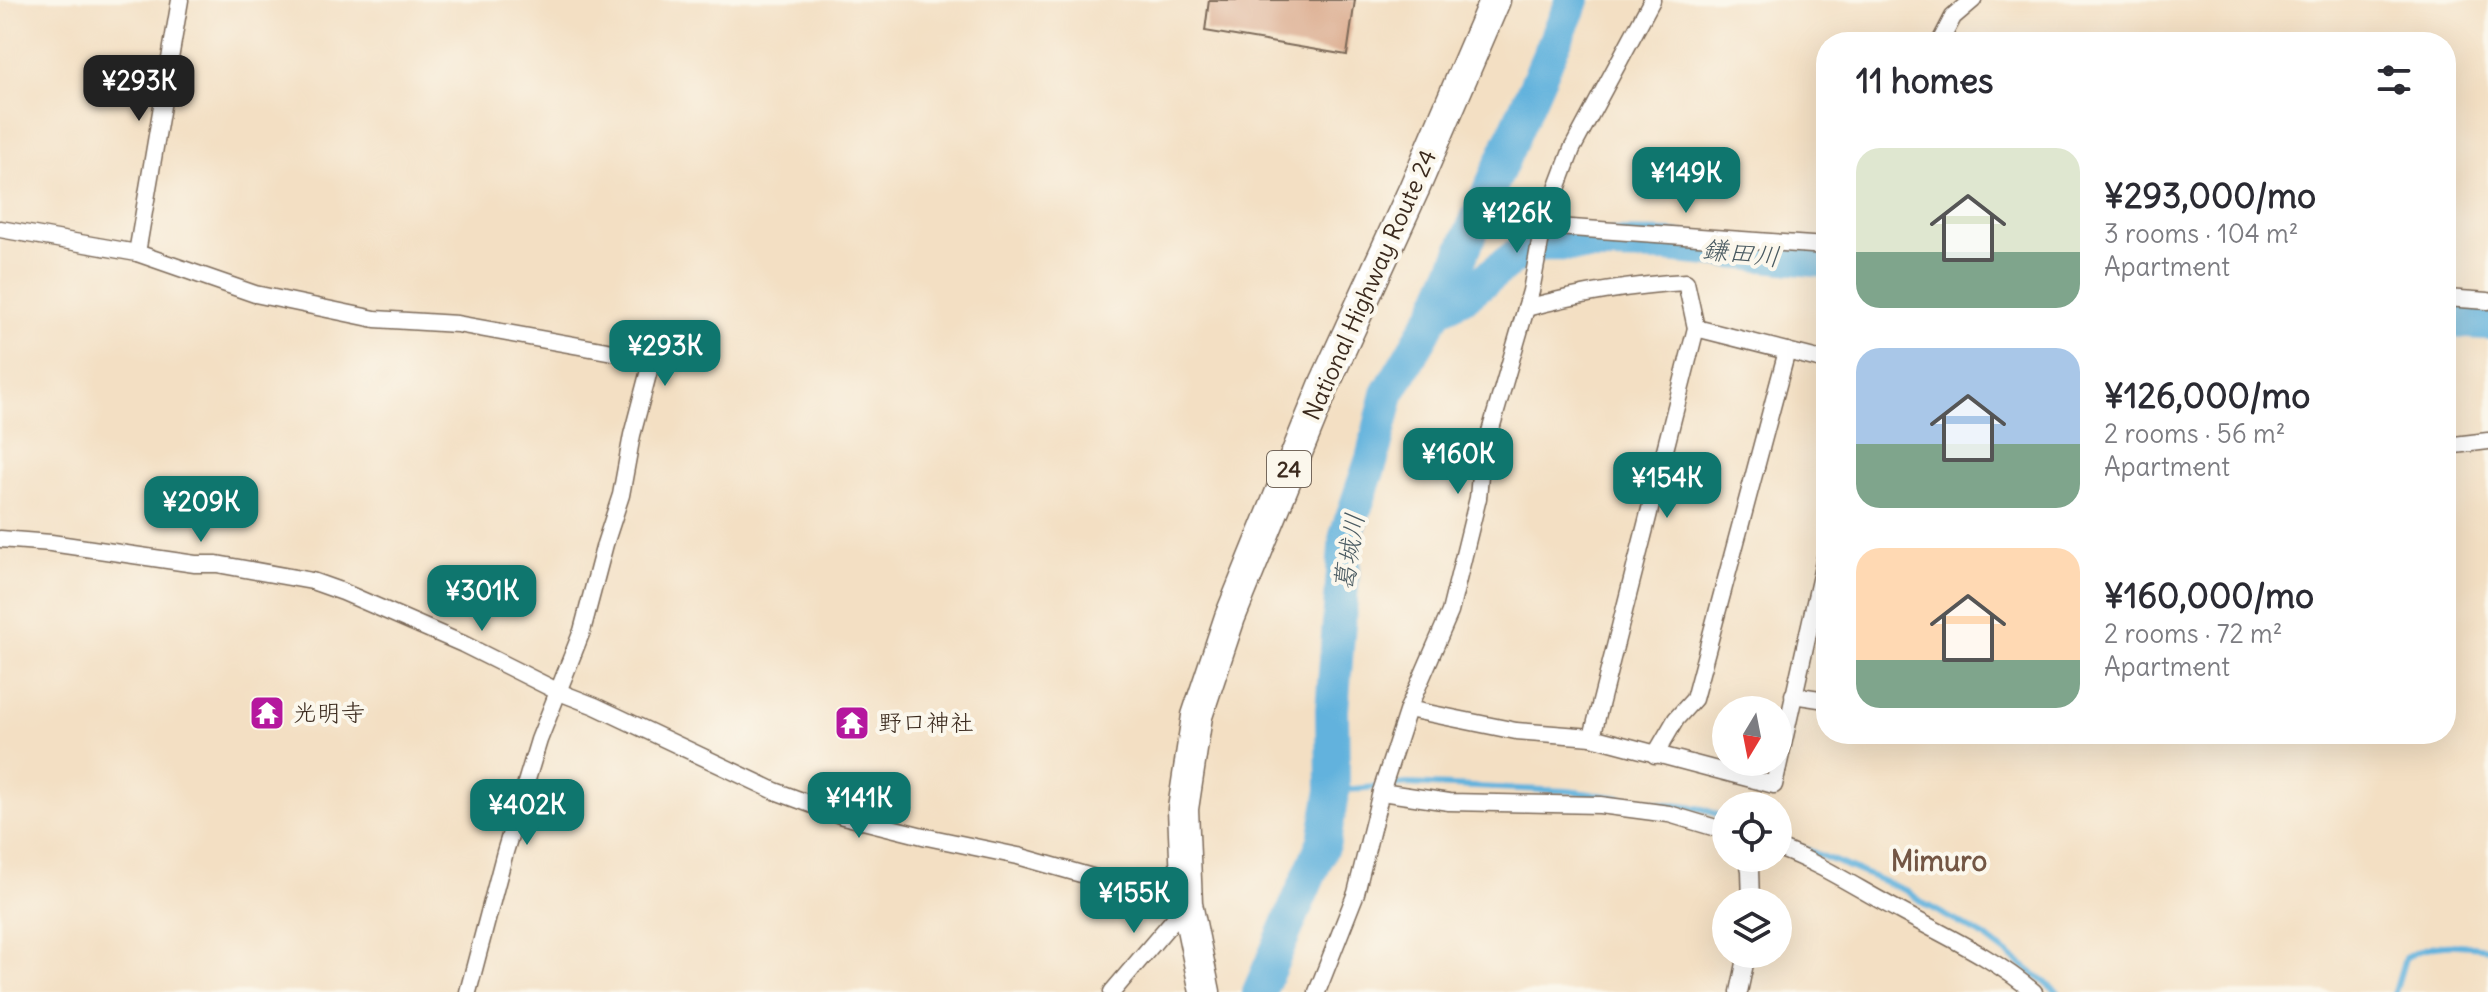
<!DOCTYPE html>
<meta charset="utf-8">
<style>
:root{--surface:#fff;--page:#f2f2f3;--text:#2b2b33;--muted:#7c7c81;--accent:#0f766e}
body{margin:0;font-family:Delius,"Klee One",sans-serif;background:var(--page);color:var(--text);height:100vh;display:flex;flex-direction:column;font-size:30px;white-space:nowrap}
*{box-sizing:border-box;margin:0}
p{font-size:26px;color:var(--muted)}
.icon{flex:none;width:44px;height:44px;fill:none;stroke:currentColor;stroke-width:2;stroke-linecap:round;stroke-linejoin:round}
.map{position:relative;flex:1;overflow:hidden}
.side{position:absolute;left:1816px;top:32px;width:640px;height:712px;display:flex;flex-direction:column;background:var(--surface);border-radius:32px;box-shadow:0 8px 32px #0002}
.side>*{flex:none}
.needle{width:52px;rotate:190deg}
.buttons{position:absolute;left:1712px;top:696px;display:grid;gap:16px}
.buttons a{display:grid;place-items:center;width:80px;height:80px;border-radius:50%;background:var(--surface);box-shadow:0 8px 32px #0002;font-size:40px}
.price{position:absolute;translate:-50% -68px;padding:0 18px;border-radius:16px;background:var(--accent);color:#fff;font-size:26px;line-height:52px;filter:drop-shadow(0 2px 4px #0008)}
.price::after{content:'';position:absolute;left:50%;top:48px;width:24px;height:18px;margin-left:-12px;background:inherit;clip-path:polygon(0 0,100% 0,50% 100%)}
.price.active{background:#222;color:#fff}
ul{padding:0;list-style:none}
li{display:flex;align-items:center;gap:24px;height:200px;padding:0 40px}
li span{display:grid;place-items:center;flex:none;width:224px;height:160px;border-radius:24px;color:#555}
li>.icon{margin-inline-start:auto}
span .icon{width:96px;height:96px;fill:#fffc;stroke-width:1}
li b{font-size:34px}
h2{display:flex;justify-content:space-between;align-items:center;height:96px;padding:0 40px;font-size:34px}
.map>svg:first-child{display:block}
</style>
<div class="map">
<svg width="2488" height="992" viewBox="0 0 2488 992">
<rect width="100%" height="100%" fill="#fbf7ec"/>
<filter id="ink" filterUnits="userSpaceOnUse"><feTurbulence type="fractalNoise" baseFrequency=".0125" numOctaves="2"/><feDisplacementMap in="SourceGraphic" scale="16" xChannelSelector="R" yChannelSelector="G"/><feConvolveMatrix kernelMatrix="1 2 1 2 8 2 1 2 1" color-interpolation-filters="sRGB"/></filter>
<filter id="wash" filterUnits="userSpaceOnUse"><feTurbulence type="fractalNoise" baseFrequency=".006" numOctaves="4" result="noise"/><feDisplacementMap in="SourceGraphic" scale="32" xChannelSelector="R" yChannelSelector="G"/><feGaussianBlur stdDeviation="1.8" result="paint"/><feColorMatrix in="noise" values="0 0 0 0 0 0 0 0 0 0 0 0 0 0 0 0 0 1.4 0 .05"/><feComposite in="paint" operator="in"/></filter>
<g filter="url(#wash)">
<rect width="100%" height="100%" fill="#f3dfc3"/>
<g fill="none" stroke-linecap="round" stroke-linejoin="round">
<g stroke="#62b2dd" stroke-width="6">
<path d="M1333 791 1407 784 1568 791 1703 809 1726 818"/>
<path d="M1778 838 1907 891 1926 905 1985 937 2058 992"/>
<path d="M2395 992 2405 958C2434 940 2456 944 2488 948"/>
</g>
<g stroke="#62b2dd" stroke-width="34">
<path d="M1437 310 1464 296 1526 248 1543 244 1667 246 1826 261"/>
<path d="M2446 321 2488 323"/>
<path d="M1259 992 1324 841 1333 791 1332 710 1346 535 1372 459 1388 394 1437 310 1573 0"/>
</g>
</g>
<g id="blocks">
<path fill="#daa98b" d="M1209 0H1355L1347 55 1205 31Z"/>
</g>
</g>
<g filter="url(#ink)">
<use href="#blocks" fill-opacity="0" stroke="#7b6958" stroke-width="2"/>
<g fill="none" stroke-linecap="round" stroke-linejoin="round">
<defs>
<g id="street">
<path d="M1940 42 1953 17 1973 0"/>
<path d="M1543 226 1826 246"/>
<path d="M0 229 137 253 255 294 375 319 457 324 652 359 632 435 621 495 605 544 582 631 539 740 505 852 468 992"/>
<path d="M137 253 180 0"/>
<path d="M2446 298 2488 301"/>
<path d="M1696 328 1826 361"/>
<path d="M2446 446 2488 441"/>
<path d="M0 539 51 543 195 564H217L312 581 343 592 463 644 559 692 595 706 775 791 843 816 927 837 1018 856 1187 904 1112 992"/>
<path d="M1793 695 1826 700"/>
<path d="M1408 709 1516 731 1592 737 1696 328 1686 282C1631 285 1579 294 1526 308"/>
<path d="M1592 737 1774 785 1826 553"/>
<path d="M1655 755 1676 719 1694 699 1787 351"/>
<path d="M1381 792 1449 802 1600 805 1669 814 1726 831"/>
<path d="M1778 848C1820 863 1858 889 1898 910 1945 936 1993 957 2034 992"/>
<path d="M1747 858 1750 870 1751 902"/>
<path d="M1317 992 1356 893 1381 792 1408 709 1450 612 1478 498 1481 463 1531 291 1543 226 1572 149 1652 0"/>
<path d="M1739 992 1747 954"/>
</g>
<path id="highway" d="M1205 992 1187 904 1183 809 1197 716 1230 617 1326 381 1414 189 1495 0"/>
</defs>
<use href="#street" stroke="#7b6958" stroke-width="19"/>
<use href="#highway" stroke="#7b6958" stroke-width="33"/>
<use href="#street" stroke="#fff" stroke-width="16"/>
<use href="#highway" stroke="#fff" stroke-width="30"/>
</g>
</g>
<defs>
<symbol id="temple-square" viewBox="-11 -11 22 22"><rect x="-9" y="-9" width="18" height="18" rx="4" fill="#b5179e" stroke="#fbf7ec"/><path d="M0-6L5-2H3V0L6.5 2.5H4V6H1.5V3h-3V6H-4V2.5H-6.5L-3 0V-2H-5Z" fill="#fff"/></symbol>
</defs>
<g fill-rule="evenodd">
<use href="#temple-square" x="247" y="693" width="40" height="40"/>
<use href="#temple-square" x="832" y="703" width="40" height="40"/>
</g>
<g text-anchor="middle" stroke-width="8" stroke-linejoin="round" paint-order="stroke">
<rect fill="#fbf7ec" stroke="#75685c" stroke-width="2" x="1267" y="451" width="44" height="36" rx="6"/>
<g font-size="22" font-weight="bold" fill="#3b2a1e">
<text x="1289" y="477">24</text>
</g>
<g font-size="24" fill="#3b2a1e" stroke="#fbf7ec">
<text transform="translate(1370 285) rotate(-66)" y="8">National Highway Route 24</text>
</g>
<g font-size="24" fill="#3b2a1e" stroke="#fbf7ec" text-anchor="start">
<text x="293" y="721">光明寺</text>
<text x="878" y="731">野口神社</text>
</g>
<g font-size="26" font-style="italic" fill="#495a61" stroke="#fbf7ec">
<text transform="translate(1741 253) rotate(6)" y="9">鎌田川</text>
<text transform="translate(1349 552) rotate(-81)" y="9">葛城川</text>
</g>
<g font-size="28" font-weight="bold" fill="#735644" stroke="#fbf7ec">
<text x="1939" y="871">Mimuro</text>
</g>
</g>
</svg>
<div class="buttons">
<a><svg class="needle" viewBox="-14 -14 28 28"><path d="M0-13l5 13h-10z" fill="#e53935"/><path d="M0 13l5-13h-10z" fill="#7c7c81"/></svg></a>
<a><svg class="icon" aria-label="locate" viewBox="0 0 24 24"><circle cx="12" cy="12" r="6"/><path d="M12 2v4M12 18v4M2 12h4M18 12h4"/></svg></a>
<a><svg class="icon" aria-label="layers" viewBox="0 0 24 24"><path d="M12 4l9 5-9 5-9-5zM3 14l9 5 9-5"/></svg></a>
</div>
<b class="price active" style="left:139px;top:123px">¥293K</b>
<b class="price" style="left:1686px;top:215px">¥149K</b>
<b class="price" style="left:1517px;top:255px">¥126K</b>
<b class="price" style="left:665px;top:388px">¥293K</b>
<b class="price" style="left:1458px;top:496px">¥160K</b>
<b class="price" style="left:1667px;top:520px">¥154K</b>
<b class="price" style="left:201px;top:544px">¥209K</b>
<b class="price" style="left:482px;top:633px">¥301K</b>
<b class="price" style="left:859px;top:840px">¥141K</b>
<b class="price" style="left:527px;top:847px">¥402K</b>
<b class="price" style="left:1134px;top:935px">¥155K</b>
<section class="side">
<h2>11 homes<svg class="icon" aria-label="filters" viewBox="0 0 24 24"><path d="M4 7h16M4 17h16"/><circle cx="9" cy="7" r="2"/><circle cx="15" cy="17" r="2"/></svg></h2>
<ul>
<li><span style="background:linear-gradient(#dfe7d0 65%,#7fa58c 0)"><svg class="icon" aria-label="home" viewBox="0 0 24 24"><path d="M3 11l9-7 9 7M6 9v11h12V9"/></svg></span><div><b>¥293,000/mo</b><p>3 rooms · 104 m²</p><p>Apartment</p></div></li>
<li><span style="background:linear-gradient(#a9c7e8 60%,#7fa58c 0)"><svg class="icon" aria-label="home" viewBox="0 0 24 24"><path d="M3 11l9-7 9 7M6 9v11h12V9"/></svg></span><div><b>¥126,000/mo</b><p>2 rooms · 56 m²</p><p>Apartment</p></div></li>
<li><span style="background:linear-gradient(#ffd9b3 70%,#7fa58c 0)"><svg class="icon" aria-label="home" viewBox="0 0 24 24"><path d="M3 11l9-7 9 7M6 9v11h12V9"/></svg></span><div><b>¥160,000/mo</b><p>2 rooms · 72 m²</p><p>Apartment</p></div></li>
</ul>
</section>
</div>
